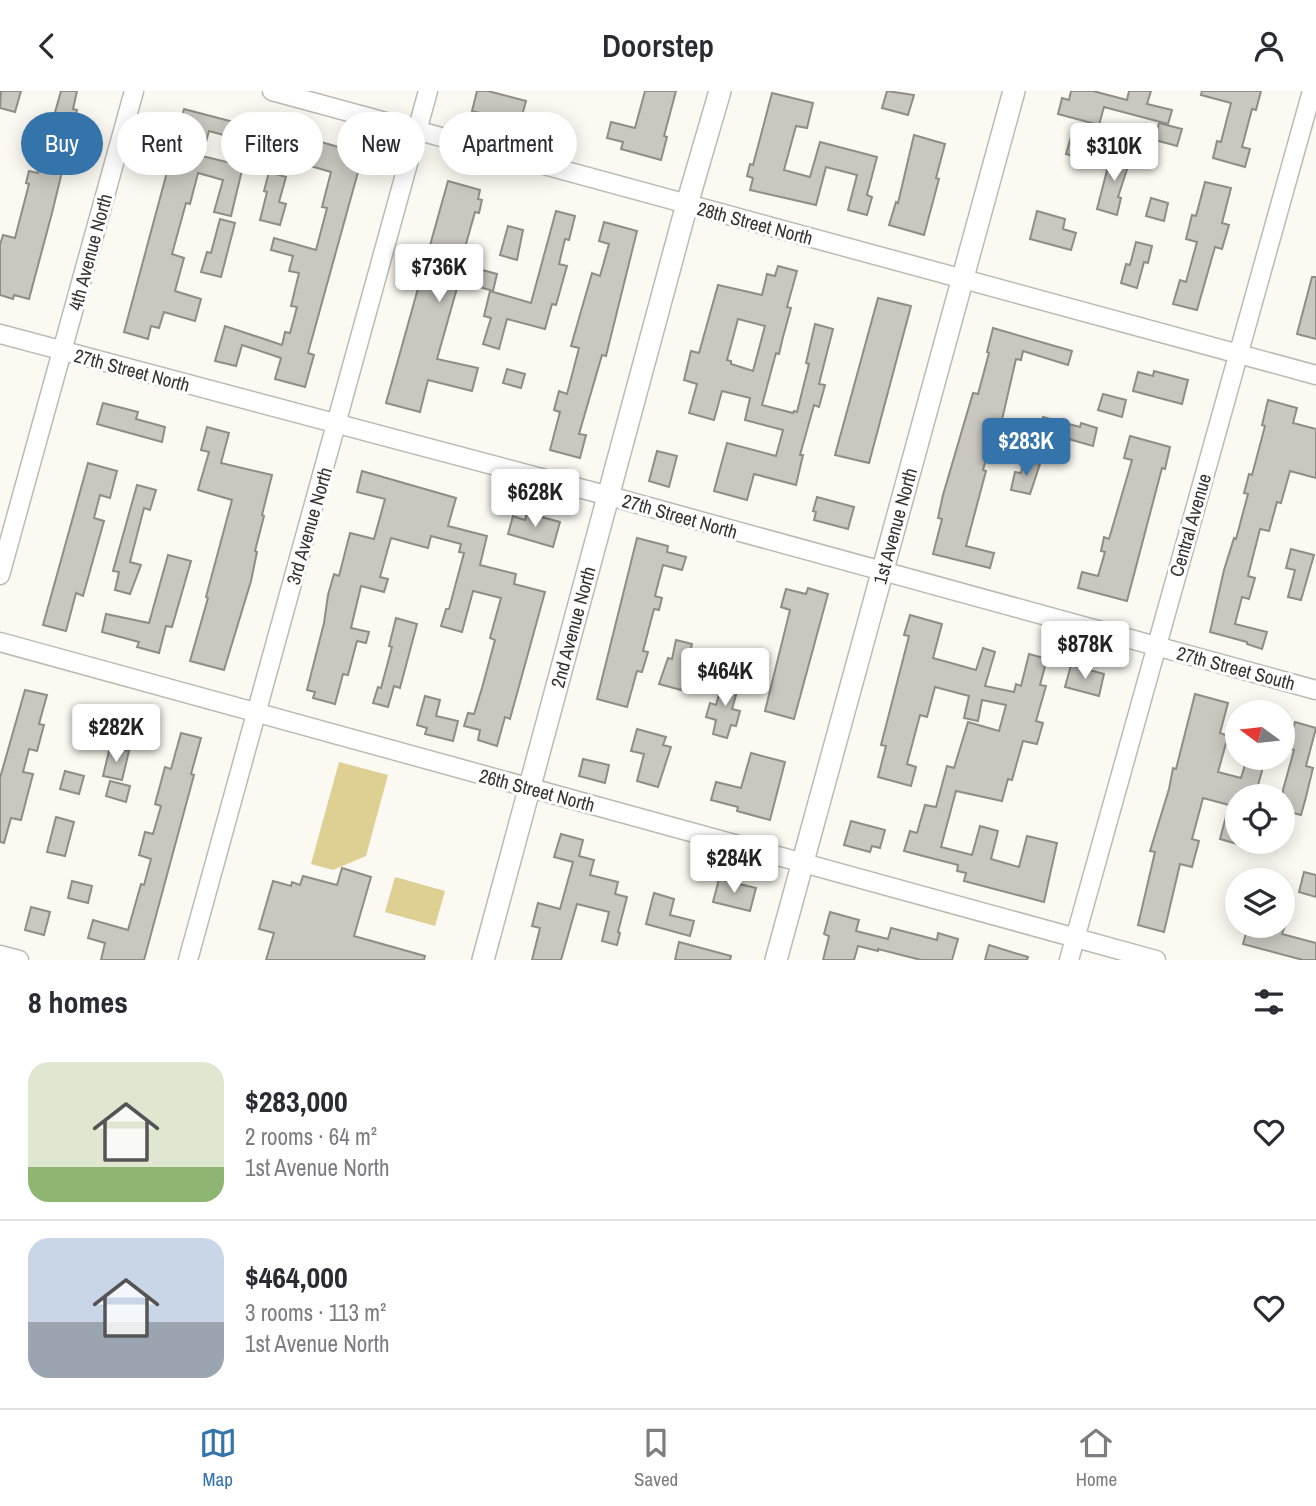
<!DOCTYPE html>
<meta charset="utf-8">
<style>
:root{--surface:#fff;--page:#f2f2f3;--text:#2b2b33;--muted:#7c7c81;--line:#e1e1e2;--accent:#3474ab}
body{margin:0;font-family:"Archivo Narrow",sans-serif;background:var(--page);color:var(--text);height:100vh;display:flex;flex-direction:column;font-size:26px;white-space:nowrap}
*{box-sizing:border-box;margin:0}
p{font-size:23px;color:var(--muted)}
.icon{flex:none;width:38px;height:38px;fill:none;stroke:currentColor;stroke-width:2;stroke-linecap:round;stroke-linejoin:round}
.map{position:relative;height:869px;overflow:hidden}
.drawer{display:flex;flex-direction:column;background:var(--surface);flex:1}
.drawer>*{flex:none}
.banner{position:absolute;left:21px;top:21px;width:700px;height:63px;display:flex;gap:14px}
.needle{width:46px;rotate:285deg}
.controls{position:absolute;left:1225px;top:609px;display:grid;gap:14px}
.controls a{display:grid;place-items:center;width:70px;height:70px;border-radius:50%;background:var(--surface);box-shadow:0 4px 18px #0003;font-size:35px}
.price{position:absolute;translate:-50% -60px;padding:0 16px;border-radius:7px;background:#fff;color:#222;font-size:23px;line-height:46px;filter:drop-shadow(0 2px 4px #0008)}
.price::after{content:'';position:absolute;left:50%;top:42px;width:21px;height:16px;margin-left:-10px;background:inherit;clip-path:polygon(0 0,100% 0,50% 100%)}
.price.current{background:var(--accent);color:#fff}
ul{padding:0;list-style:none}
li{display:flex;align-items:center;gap:21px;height:175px;padding:0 28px}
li+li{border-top:2px solid var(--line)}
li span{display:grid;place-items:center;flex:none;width:196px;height:140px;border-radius:21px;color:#555}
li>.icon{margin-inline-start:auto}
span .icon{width:84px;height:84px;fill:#fffc;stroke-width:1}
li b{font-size:30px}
h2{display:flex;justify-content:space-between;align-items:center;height:84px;padding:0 28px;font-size:30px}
.tag{padding:0 24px;border-radius:32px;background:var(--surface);box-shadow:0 4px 18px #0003;font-size:24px;line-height:63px}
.tag.current{background:var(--accent);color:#fff}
header{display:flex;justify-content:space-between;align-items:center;height:91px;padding:0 28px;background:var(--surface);font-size:32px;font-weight:600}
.dock{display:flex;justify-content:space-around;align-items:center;height:98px;border-top:2px solid var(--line);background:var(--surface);font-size:19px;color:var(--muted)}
.dock a{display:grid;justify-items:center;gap:4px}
.dock .current{color:var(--accent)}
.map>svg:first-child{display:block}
</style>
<header><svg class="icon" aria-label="back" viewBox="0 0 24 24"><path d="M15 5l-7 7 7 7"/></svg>Doorstep<svg class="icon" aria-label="person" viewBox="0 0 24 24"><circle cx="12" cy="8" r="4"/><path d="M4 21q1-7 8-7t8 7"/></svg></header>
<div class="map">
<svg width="1316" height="869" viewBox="0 0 1316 869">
<rect width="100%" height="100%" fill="#fbf9f1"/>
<g fill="#ded093">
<path d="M339 671 388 684 366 765 333 779 311 773Z"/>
<path d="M395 786 445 800 435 835 385 821Z"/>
</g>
<g fill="#c9c7bf" stroke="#8f8e86" stroke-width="2" fill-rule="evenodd">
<path d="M1 0H21L15 21 0 17Z"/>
<path d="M61 0H77L73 18 77 19 52 122 29 208 14 204 13 208 0 204V154L3 144 15 147 29 93 26 92 29 80 38 82Z"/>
<path d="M477 0H488L526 10 520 32 472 20Z"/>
<path d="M645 0H676L664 45 667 46 661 69 621 58 623 51 607 47 611 31 635 37Z"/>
<path d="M887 0 914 4 908 24 882 17Z"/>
<path d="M1071 0H1093L1127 9 1129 0H1151L1147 13 1172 19 1168 33 1104 16 1099 34 1058 23 1062 7 1069 9Z"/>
<path d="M1202 0H1261L1256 19 1252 18 1242 56 1250 58 1245 76 1213 67 1217 50 1221 51 1231 12 1201 4Z"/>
<path d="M772 2 813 12 807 37 796 35 784 79 810 86 820 51 877 66 867 104 872 106 867 124 848 119 857 84 826 76 816 114 750 99 753 87 747 85 750 73 753 74Z"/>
<path d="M184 18 245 34 241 49 209 40 202 65 243 75 231 125 214 121 223 89 198 82 190 113 186 112 172 163 184 167 175 200 201 208 195 230 164 221 159 237 151 235 148 248 124 241Z"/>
<path d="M1159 32 1182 38 1177 55 1155 49Z"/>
<path d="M914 44 945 53 936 87 939 88 924 144 889 134 896 111 898 112Z"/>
<path d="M1071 46 1085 51 1081 67 1066 63Z"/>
<path d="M321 51 363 63 308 262 314 264 305 296 275 288 281 267 242 254 236 275 215 270 225 235 282 254 285 241 290 242 297 216 291 215 299 182 289 180 293 165 271 159 274 147 316 159 327 117 322 116 331 81 297 71 301 57 318 62Z"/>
<path d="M1112 60 1131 66 1118 106 1121 107 1117 124 1097 118Z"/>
<path d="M269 81 286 86 279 111 286 113 280 134 260 129 267 101 264 100Z"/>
<path d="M448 90 480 99 478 108 482 109 479 122 475 121 464 160 467 161 464 174 497 183 493 200 459 190 437 268 478 277 472 300 428 289 420 321 386 312Z"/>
<path d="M1205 91 1231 97 1222 132 1229 134 1222 158 1215 156 1197 219 1173 213 1180 189 1186 191 1197 151 1186 148 1192 124 1196 125Z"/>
<path d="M1151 107 1168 112 1164 130 1146 125Z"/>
<path d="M556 120 575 125 569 149 565 148 559 173 567 175 556 214 552 213 545 238 507 228 499 258 483 253 491 227 484 225 490 200 531 212Z"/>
<path d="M1037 120 1065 128 1063 138 1076 142 1071 159 1030 148Z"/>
<path d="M220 128 235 132 221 186 201 181 207 161 211 162Z"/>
<path d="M604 131 637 140 606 265 602 264 579 343 586 344 580 367 550 359 560 321 554 319 559 300 567 303 579 257 571 255 592 182 600 185 609 153 599 150Z"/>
<path d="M508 135 523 139 517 169 500 164Z"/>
<path d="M1136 151 1152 155 1148 172 1144 171 1137 197 1121 192 1126 173 1130 174Z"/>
<path d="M778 175 797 180 787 216 791 217 783 246 779 263 776 262 762 314 793 322 794 320 797 321 809 273 806 272 815 233 833 238 819 293 825 294 819 316 814 314 800 364H803L796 394 754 383 747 409 714 400 727 352 776 365 783 339 745 329 750 307 722 300 714 329 689 322 697 293 684 289 691 260 699 262 718 194 762 204 767 183 775 185ZM738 228 765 235 753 280 731 273V270L727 269Z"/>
<path d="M1312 186H1316V248L1297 243Z"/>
<path d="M878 207 911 215 869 372 835 364Z"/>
<path d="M993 237 1072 260 1068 274 1023 260 1021 269 1016 268 1001 333 996 332 983 379 986 380 966 455 994 462 990 477 933 463 942 428 938 427 943 404 973 302 978 303 989 262 987 261Z"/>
<path d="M507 278 525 283 521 297 503 292Z"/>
<path d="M1154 280 1188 289 1182 313 1133 300 1138 281 1153 285Z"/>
<path d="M1103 303 1126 309 1122 326 1098 319Z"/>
<path d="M1268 309 1297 317 1293 332 1316 338V387L1290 380 1281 412 1277 411 1269 440 1260 438 1248 485 1255 487 1249 508 1242 506 1235 533 1267 541 1262 558 1247 553V551L1210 541 1224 479 1234 447 1236 448 1248 403 1244 402 1249 383 1252 384 1265 335 1262 334Z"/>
<path d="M103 312 138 321 136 328 165 336 162 351 97 333Z"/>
<path d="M1043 326 1080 336 1081 332 1097 337 1093 355 1058 345 1050 369 1033 363Z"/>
<path d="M207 336 229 342 221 372 272 384 262 424 264 425 255 460 257 461 251 490 224 579 190 570 208 507 206 506 232 409 198 399 209 361 201 359Z"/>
<path d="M1130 345 1170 356 1165 378 1162 377 1127 510 1078 497 1082 481 1098 485 1105 461 1101 460 1104 446 1109 448 1132 369 1124 367Z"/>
<path d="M657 360 677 365 669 396 649 390Z"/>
<path d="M1024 369 1040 373 1030 403 1011 399 1015 381 1021 382Z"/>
<path d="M88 372 117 380 110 407 100 404 94 427 104 430 83 505 76 502 66 540 43 534Z"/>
<path d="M362 380 456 407 448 435 487 445 480 474 516 483 514 493 545 501 510 628 505 626 497 655 478 649 480 639 464 635 468 622 474 623 482 597 495 549 490 547 501 507 473 500 462 541 441 535 446 518H449L464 462 459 461 461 453 431 445 428 457 391 447 380 486 388 488 384 501 361 495 351 537 369 541 366 552 357 550 348 584 343 583 335 613 313 607 315 601 307 599 324 532 328 504 334 483 339 485 350 442 374 448 385 408 357 401Z"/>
<path d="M137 394 156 399 150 419 144 417 130 471 141 474 130 503 115 499 119 481 113 480Z"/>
<path d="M817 406 854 416 848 438 814 429 816 421 813 420Z"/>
<path d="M527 422 560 431 553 456 508 443 513 425 525 429Z"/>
<path d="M637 447 668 455 667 461 686 466 682 479 663 474 655 505 662 507 659 519 654 518 643 560 648 561 642 581 637 580 627 616 597 608Z"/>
<path d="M1291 458 1314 464 1301 509 1288 506 1295 479 1286 477Z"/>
<path d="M168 464 191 470 172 536 166 535 159 562 137 556 139 551 102 541 106 523 149 532Z"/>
<path d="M808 497 828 503 794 628 765 620 790 519 781 516 786 498 806 503Z"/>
<path d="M910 524 942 533 933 567 976 579 983 557 995 561 985 595 1014 601 1016 593 1021 595 1029 563 1047 568 1040 594 1046 595 1036 630 1043 632 1037 653 1023 650 1012 689 1008 688 1002 710 956 700 941 756 972 764 980 735 998 740 991 768 1019 776 1027 745 1057 752 1044 811 964 790 966 782 957 780 958 774 904 760 910 740 917 742 925 714 936 716 947 675 954 677 968 631 999 640 1006 614 982 609 978 630 964 627 969 605 935 596 927 626 920 624 907 673 916 676 911 695 878 686 886 655 881 654 909 545 904 544Z"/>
<path d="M396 527 417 533 400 597 394 595 388 616 373 612 378 596 381 597 392 556 389 555Z"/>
<path d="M676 549 692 553 681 599 659 593 668 567 672 568Z"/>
<path d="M1071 574 1104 583 1099 605 1065 596Z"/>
<path d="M724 586 740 590 732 618 740 620 736 635 731 634 727 647 713 643 716 629 706 626 710 612 716 614Z"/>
<path d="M25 599 47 604 39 633 44 634 37 660 29 658 23 681 33 683 21 729 11 727 4 752 0 751V687Z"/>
<path d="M1195 603 1228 612 1220 642 1228 645 1218 681 1241 687 1247 667 1265 669 1255 705H1237V753L1220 748 1229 714 1203 707 1192 748 1199 750 1192 776 1180 773 1164 841 1138 834 1155 761 1150 760 1169 698 1173 677 1176 678Z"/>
<path d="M425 605 440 609 436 625 458 630 453 650 425 643 427 637 417 634Z"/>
<path d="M81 624 98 629 93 646 76 641Z"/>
<path d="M1295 631 1316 637 1306 675 1313 677 1306 706 1301 724 1293 722 1287 747 1283 746V699L1294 659 1288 657Z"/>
<path d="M637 638 666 646 663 654 671 656 658 696 637 690 644 663 631 660Z"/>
<path d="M181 642 201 647 191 683 194 684 144 869H101L105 852 88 847 93 829 128 839 141 793 144 794 151 768 139 764 145 741 153 743 161 715 155 713 165 676 171 678Z"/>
<path d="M110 656 129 660 122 689 103 685Z"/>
<path d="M751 662 785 671 770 729 737 720 738 716 711 709 716 691 741 697Z"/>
<path d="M583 668 609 674 605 692 579 685Z"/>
<path d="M65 680 84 685 79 703 60 698Z"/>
<path d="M110 690 130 695 126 711 106 705Z"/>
<path d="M56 726 74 731 65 765 47 761Z"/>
<path d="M851 730 885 739 880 757 872 755 870 761 844 754Z"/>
<path d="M561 743 583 749 579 765 594 769 590 784 618 791 615 803 627 806 618 841 620 842 617 854 602 850 609 821 577 813 561 869H532L540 837 532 835 538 812 560 818 573 771 554 766Z"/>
<path d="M342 777 371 786 354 845 425 865 424 869H266L274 842 259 838 273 790 291 795 292 791 300 794 303 785 337 794Z"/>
<path d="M1304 781 1316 784V806L1299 801Z"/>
<path d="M719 788 756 797 750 820 713 811Z"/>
<path d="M72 790 92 795 88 812 68 807Z"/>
<path d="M654 802 674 808 670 824 694 830 690 845 646 833Z"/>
<path d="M31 816 50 821 44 844 25 839Z"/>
<path d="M830 821 859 829 856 840 888 848 891 837 937 849 938 842 958 848 952 869H921L878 858V860L858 855 854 869H823L829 845 824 843Z"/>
<path d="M1248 835H1285L1282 843 1316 852V869H1303L1243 853Z"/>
<path d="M679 851 731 865 730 869H675Z"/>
<path d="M989 854 1028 866 1027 869H985Z"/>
</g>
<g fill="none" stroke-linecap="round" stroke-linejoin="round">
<defs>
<g id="minor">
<path d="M272 0 1316 284"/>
<path d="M0 243 609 405 1316 599"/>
<path d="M0 484 134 0"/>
<path d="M0 551 1156 869"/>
<path d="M0 864 19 869"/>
<path d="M188 869 428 0"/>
<path d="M1069 869 1312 0"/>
</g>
<g id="major">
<path id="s1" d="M483 869 687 113 720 0"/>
<path id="s2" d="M776 869 1014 0"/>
</g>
</defs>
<use href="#minor" stroke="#bcbbb3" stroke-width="21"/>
<use href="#major" stroke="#bcbbb3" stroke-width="24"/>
<use href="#minor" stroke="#fff" stroke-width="18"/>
<use href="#major" stroke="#fff" stroke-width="21"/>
</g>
<g text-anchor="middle" stroke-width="6" stroke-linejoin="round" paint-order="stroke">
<g font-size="19" fill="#353431" stroke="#fff">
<text transform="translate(755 132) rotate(15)" y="7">28th Street North</text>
<text transform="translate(90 161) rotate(-75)" y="7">4th Avenue North</text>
<text transform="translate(132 279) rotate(15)" y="7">27th Street North</text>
<text transform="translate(680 425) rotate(16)" y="7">27th Street North</text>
<text dy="7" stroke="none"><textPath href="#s2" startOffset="450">1st Avenue North</textPath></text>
<text transform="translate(1190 434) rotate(-74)" y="7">Central Avenue</text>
<text transform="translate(309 435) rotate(-74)" y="7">3rd Avenue North</text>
<text dy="7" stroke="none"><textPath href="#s1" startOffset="345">2nd Avenue North</textPath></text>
<text transform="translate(1236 577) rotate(15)" y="7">27th Street South</text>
<text transform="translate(537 699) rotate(15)" y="7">26th Street North</text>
</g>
</g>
</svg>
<div class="controls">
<a><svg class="needle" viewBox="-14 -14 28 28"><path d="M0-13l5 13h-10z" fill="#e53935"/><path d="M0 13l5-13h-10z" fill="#7c7c81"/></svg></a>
<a><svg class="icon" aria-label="locate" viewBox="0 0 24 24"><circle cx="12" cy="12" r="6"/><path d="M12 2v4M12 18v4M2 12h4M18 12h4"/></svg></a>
<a><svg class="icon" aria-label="layers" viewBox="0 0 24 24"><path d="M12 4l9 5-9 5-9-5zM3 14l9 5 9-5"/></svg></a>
</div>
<b class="price" style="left:1114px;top:92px">$310K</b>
<b class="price" style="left:439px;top:213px">$736K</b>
<b class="price current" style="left:1026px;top:387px">$283K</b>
<b class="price" style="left:535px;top:438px">$628K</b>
<b class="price" style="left:1085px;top:590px">$878K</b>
<b class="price" style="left:725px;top:617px">$464K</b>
<b class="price" style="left:116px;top:673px">$282K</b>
<b class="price" style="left:734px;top:804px">$284K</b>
<div class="banner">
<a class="tag current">Buy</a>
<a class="tag">Rent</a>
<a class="tag">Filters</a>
<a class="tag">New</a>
<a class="tag">Apartment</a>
</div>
</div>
<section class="drawer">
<h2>8 homes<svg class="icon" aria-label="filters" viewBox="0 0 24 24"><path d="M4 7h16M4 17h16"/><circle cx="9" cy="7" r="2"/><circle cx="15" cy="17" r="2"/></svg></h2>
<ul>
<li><span style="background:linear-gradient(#dfe7d0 75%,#8fb573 0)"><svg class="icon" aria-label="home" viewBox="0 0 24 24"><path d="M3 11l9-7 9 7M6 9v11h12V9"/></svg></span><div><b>$283,000</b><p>2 rooms · 64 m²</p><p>1st Avenue North</p></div><svg class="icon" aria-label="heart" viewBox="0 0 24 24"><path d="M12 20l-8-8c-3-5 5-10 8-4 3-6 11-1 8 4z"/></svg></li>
<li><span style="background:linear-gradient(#c9d6e8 60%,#9aa5b1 0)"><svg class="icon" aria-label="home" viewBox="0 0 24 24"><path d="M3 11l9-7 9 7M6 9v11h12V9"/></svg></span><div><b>$464,000</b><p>3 rooms · 113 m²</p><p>1st Avenue North</p></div><svg class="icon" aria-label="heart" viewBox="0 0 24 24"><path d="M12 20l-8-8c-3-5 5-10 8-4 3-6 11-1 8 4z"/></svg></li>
</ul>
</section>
<nav class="dock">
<a class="current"><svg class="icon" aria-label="map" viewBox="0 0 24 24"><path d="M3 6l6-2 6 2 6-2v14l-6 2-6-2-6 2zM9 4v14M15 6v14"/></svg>Map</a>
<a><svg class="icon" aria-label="saved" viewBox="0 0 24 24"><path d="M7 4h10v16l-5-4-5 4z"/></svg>Saved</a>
<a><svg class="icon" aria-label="home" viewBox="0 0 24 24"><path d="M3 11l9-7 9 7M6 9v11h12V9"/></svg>Home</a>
</nav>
